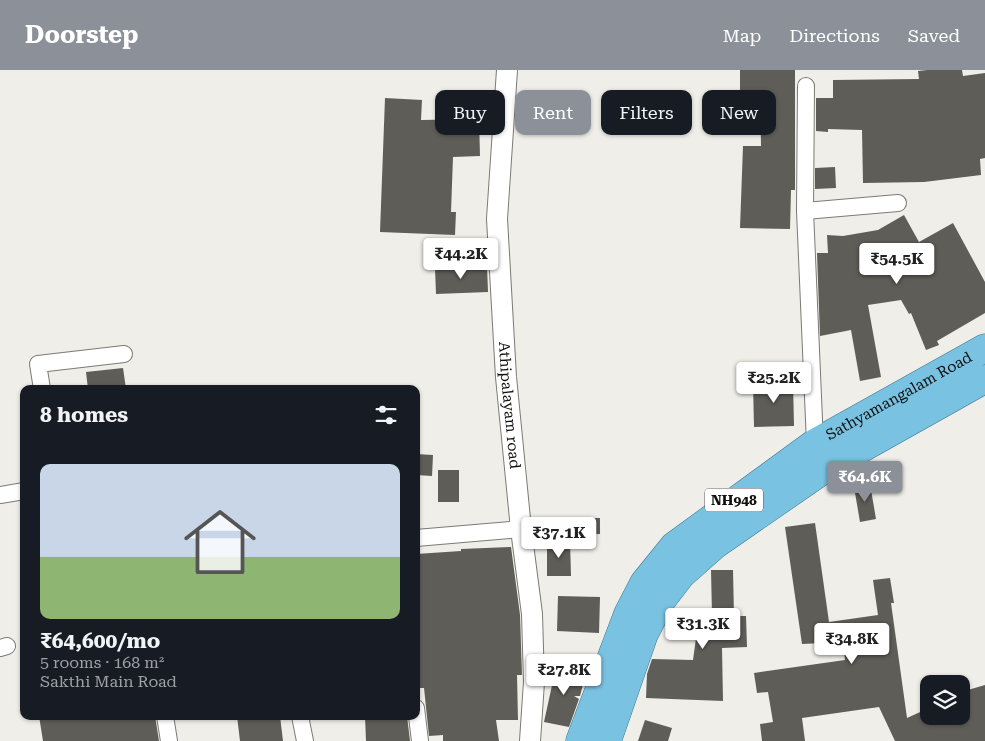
<!DOCTYPE html>
<meta charset="utf-8">
<style>
:root{--surface:#171b24;--page:#242831;--text:#f1f3f6;--muted:#9ea1a6;--line:#363941;--accent:#8c9099}
body{margin:0;font-family:"Roboto Serif",serif;background:var(--page);color:var(--text);height:100vh;display:flex;flex-direction:column;font-size:19px;white-space:nowrap}
*{box-sizing:border-box;margin:0}
p{font-size:16px;color:var(--muted)}
.icon{flex:none;width:28px;height:28px;fill:none;stroke:currentColor;stroke-width:2;stroke-linecap:round;stroke-linejoin:round}
.map{position:relative;flex:1;overflow:hidden}
.panel{position:absolute;left:20px;top:315px;width:400px;height:335px;display:flex;flex-direction:column;background:var(--surface);border-radius:10px;box-shadow:0 1px 4px #0004}
.panel>*{flex:none}
.hud{position:absolute;left:435px;top:20px;width:475px;height:45px;display:flex;gap:10px}
.controls{position:absolute;left:920px;top:605px;display:grid;gap:10px}
.controls a{display:grid;place-items:center;width:50px;height:50px;border-radius:10px;background:var(--surface);box-shadow:0 1px 4px #0004;font-size:25px}
.price{position:absolute;translate:-50% -42px;padding:0 11px;border-radius:5px;background:#fff;color:#222;font-size:16px;line-height:32px;filter:drop-shadow(0 1px 2px #0008)}
.price::after{content:'';position:absolute;left:50%;top:30px;width:15px;height:11px;margin-left:-8px;background:inherit;clip-path:polygon(0 0,100% 0,50% 100%)}
.price.selected{background:var(--accent);color:#fff}
ul{padding:0;list-style:none}
li{display:grid;align-content:center;gap:10px;height:265px;padding:0 20px}
li+li{border-top:1px solid var(--line)}
li span{display:grid;place-items:center;height:155px;border-radius:10px;color:#555}
li>.icon{margin-inline-start:auto}
span .icon{width:90px;height:90px;fill:#fffc;stroke-width:1}
li b{font-size:21px}
h2{display:flex;justify-content:space-between;align-items:center;height:60px;padding:0 20px;font-size:21px}
.tag{padding:0 18px;border-radius:10px;background:var(--surface);box-shadow:0 1px 4px #0004;font-size:18px;line-height:45px}
.tag.selected{background:var(--accent);color:#fff}
header{display:flex;align-items:center;gap:30px;box-sizing:border-box;height:70px;padding:0 25px;background:var(--accent);color:#fff}
header strong{font-size:24px}
nav{display:flex;gap:28px;margin-inline-start:auto;font-size:18px}
.map>svg:first-child{display:block}
</style>
<header>
<strong>Doorstep</strong>
<nav><a>Map</a><a>Directions</a><a>Saved</a></nav>
</header>
<div class="map">
<svg width="985" height="671" viewBox="0 0 985 671">
<rect width="100%" height="100%" fill="#efeee8"/>
<g fill="#5e5d58">
<path d="M740 0H795V120H791L790 159 740 158 743 76H761L760 20H740Z"/>
<path d="M927 0H962L963 6 985 3V88L980 89 981 105 924 112 863 113 862 60 828 59V62L816 61V28H833V10L919 9 918 1Z"/>
<path d="M385 28 422 30 421 50 479 49 480 86 453 87 451 142H456L455 165 380 162Z"/>
<path d="M835 97 836 118 815 119V98Z"/>
<path d="M904 145 919 172 953 153 985 212V243L937 271 939 275 926 280 911 243 909 244 901 230 868 235 881 307 860 311 851 260 820 266 817 183H828L827 165 843 166 878 160Z"/>
<path d="M487 196 488 222 436 224 435 198Z"/>
<path d="M123 298 126 319H88L86 302Z"/>
<path d="M793 312 794 356 754 357 753 313Z"/>
<path d="M416 384 433 385 432 406 416 405Z"/>
<rect x="438" y="400" width="21" height="32"/>
<path d="M870 414 876 449 860 452 854 417Z"/>
<path d="M573 448H600V464H572Z"/>
<path d="M815 453 829 552 878 545 873 510 890 508 894 533H891L907 648 929 638V646H961V622L985 615V671H895L879 637 802 648 805 671H762L760 654 773 652 768 622 757 623 754 603 845 590 843 572 802 574 785 457Z"/>
<path d="M547 471H570L571 506H547Z"/>
<path d="M511 477 520 545 522 605H517L518 650H496L499 671H443V665L429 666 424 618H420L416 551V484L461 481V479Z"/>
<path d="M711 500H733L734 546H746L747 577 722 578 723 631 646 628 647 604 652 589 693 590 697 561H694V545H712Z"/>
<path d="M558 526 600 527 599 563 557 561Z"/>
<path d="M556 597 586 603 580 626H574L579 629 569 657 544 652Z"/>
<path d="M39 646H155L159 671H43Z"/>
<path d="M237 646H280L283 671H240Z"/>
<path d="M365 646H407L410 671H366Z"/>
<path d="M645 650 672 658 668 671H638Z"/>
</g>
<g fill="none" stroke-linecap="round" stroke-linejoin="round">
<defs>
<g id="minor">
<path d="M806 16 805 141 815 373"/>
<path d="M805 141 898 133"/>
<path d="M42 319 38 294 124 284"/>
<path d="M0 425 24 421"/>
<path d="M416 468 521 459"/>
<path d="M0 578 7 576"/>
<path d="M416 638 420 671"/>
<path d="M165 646 169 671"/>
<path d="M300 646 305 671"/>
</g>
<g id="tertiary">
<path id="s1" d="M507 0 497 149 506 307 521 459 532 544 534 612 530 671"/>
</g>
<g id="trunk">
<path id="s2" d="M580 671 628 544 644 513 674 476 815 373 985 278"/>
<path d="M607 671 644 564 661 531 681 505 716 474 823 400 985 309"/>
</g>
</defs>
<use href="#minor" stroke="#7b7a75" stroke-width="18"/>
<use href="#tertiary" stroke="#7b7a75" stroke-width="22"/>
<use href="#trunk" stroke="#3f7993" stroke-width="29"/>
<use href="#minor" stroke="#fff" stroke-width="16"/>
<use href="#tertiary" stroke="#fff" stroke-width="20"/>
<use href="#trunk" stroke="#7ac2e2" stroke-width="28"/>
</g>
<g text-anchor="middle" stroke-width="5" stroke-linejoin="round" paint-order="stroke">
<rect fill="#fff" stroke="#585856" stroke-width="1" x="705" y="418.5" width="58" height="23" rx="4"/>
<g font-size="14" font-weight="bold" fill="#10100e">
<text x="734" y="435">NH948</text>
</g>
<g font-size="15" fill="#10100e" stroke="#fff">
<text dy="5" stroke="none"><textPath href="#s2" startOffset="489">Sathyamangalam Road</textPath></text>
<text dy="5" stroke="none"><textPath href="#s1" startOffset="336">Athipalayam road</textPath></text>
</g>
</g>
</svg>
<div class="controls">
<a><svg class="icon" aria-label="layers" viewBox="0 0 24 24"><path d="M12 4l9 5-9 5-9-5zM3 14l9 5 9-5"/></svg></a>
</div>
<b class="price" style="left:461px;top:210px">₹44.2K</b>
<b class="price" style="left:897px;top:215px">₹54.5K</b>
<b class="price" style="left:774px;top:334px">₹25.2K</b>
<b class="price selected" style="left:865px;top:433px">₹64.6K</b>
<b class="price" style="left:559px;top:489px">₹37.1K</b>
<b class="price" style="left:703px;top:580px">₹31.3K</b>
<b class="price" style="left:852px;top:595px">₹34.8K</b>
<b class="price" style="left:564px;top:626px">₹27.8K</b>
<div class="hud">
<a class="tag">Buy</a>
<a class="tag selected">Rent</a>
<a class="tag">Filters</a>
<a class="tag">New</a>
</div>
<section class="panel">
<h2>8 homes<svg class="icon" aria-label="filters" viewBox="0 0 24 24"><path d="M4 7h16M4 17h16"/><circle cx="9" cy="7" r="2"/><circle cx="15" cy="17" r="2"/></svg></h2>
<ul>
<li><span style="background:linear-gradient(#c9d6e8 60%,#8fb573 0)"><svg class="icon" aria-label="home" viewBox="0 0 24 24"><path d="M3 11l9-7 9 7M6 9v11h12V9"/></svg></span><div><b>₹64,600/mo</b><p>5 rooms · 168 m²</p><p>Sakthi Main Road</p></div></li>
</ul>
</section>
</div>
